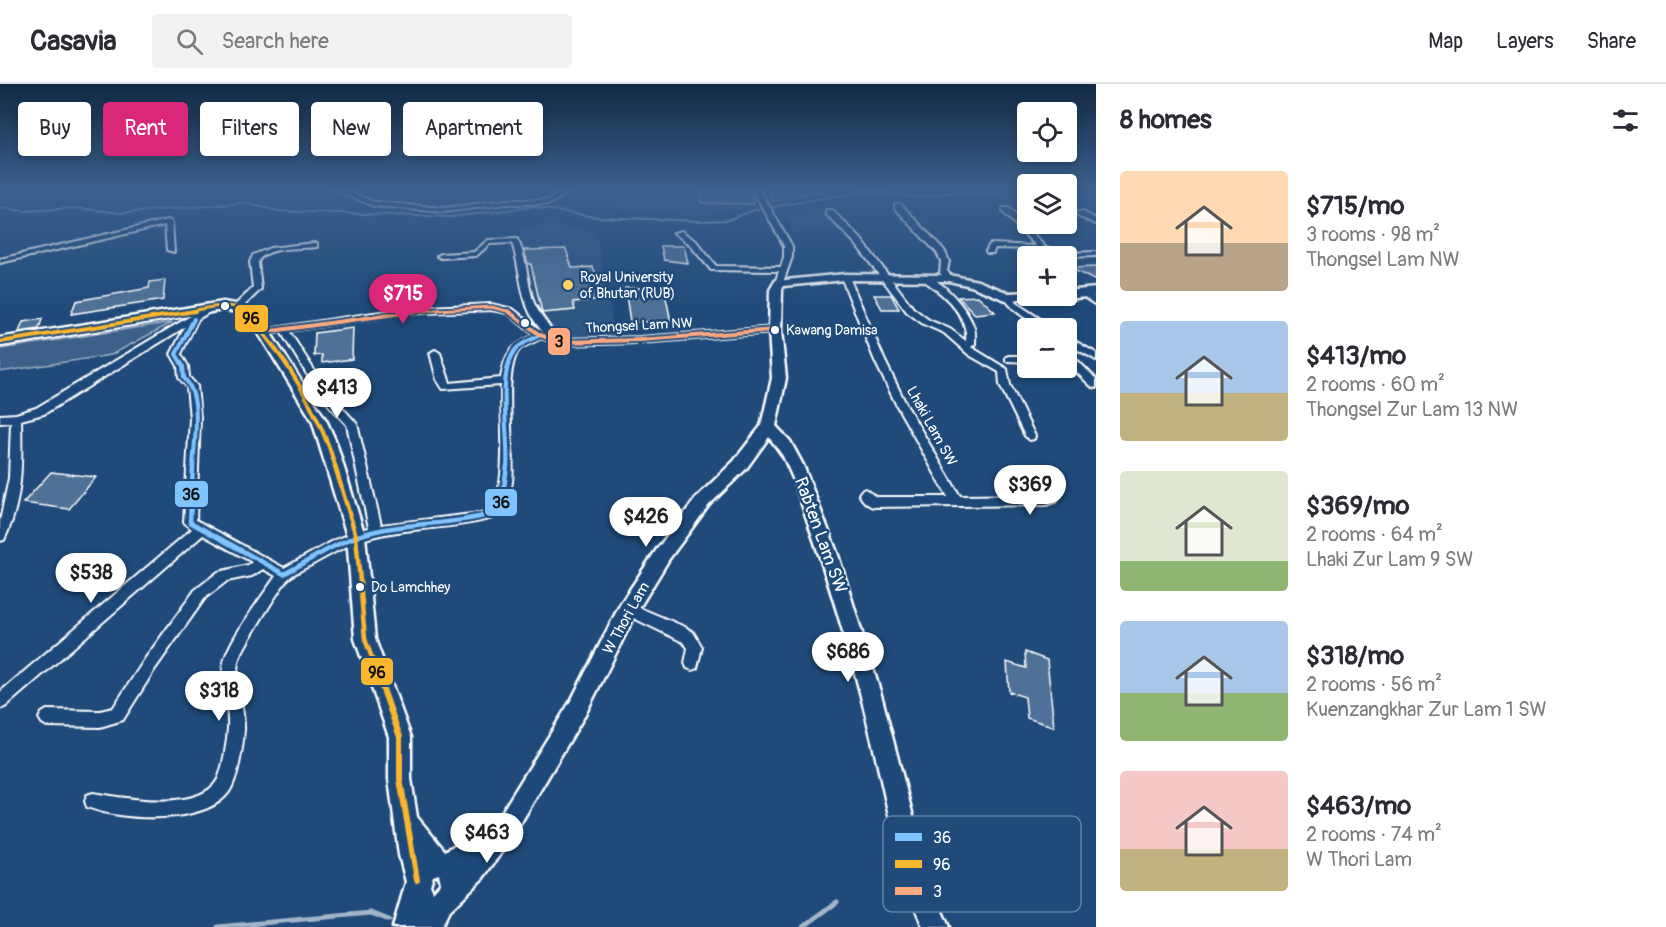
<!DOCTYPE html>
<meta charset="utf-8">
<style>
:root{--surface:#fff;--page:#f2f2f3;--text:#2b2b33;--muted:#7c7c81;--line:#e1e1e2;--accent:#db2777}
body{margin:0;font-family:Pangolin,sans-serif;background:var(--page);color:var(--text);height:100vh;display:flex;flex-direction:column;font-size:22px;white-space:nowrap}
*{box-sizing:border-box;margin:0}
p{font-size:20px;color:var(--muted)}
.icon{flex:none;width:33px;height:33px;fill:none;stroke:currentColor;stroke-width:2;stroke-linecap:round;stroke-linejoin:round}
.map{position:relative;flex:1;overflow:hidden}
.drawer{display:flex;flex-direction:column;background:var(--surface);width:570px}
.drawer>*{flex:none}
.banner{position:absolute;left:18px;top:18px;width:570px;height:54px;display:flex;gap:12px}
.buttons{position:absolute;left:1017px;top:18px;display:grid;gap:12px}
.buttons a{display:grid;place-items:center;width:60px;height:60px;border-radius:6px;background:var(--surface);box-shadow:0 3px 9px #0003;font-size:30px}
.price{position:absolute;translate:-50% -51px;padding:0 14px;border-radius:21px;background:#fff;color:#222;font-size:20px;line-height:39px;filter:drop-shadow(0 2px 3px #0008)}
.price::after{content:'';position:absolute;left:50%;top:36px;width:18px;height:14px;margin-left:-9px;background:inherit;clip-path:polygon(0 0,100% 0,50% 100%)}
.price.on{background:var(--accent);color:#fff}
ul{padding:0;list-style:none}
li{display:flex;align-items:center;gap:18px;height:150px;padding:0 24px}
li span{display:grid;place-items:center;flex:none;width:168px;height:120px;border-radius:6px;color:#555}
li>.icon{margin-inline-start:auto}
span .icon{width:72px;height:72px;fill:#fffc;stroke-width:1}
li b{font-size:26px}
h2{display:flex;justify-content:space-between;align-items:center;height:72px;padding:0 24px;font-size:26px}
.pill{padding:0 21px;border-radius:6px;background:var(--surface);box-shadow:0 3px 9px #0003;font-size:21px;line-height:54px}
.pill.on{background:var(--accent);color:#fff}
header{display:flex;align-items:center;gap:36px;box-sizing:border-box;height:84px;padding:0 30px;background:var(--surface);border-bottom:2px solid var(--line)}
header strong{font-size:28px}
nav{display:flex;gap:33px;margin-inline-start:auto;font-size:21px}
.search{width:420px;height:54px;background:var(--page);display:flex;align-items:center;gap:15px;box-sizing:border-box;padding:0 21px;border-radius:6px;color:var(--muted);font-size:22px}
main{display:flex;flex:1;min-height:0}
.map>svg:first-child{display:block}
</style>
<header>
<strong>Casavia</strong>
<div class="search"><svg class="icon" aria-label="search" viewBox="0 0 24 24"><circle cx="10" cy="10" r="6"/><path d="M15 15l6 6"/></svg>Search here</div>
<nav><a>Map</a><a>Layers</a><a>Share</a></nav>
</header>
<main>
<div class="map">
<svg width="1096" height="843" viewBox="0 0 1096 843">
<rect width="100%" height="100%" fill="#1f4a7a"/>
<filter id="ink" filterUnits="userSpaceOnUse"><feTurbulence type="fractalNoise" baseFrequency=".0167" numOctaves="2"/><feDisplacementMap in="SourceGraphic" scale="12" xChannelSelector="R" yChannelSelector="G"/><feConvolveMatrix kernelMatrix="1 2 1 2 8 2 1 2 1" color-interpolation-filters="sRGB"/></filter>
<g filter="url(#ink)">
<g fill="#2e5683">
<path d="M624 106H751L758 122 697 132 614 126Z"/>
<path d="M821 129 840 147 793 149 784 132Z"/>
<path d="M551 142 595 146 616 254 571 256 553 246 540 231 519 144Z"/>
</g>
<g fill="#3c618b" stroke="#9eb0c5" stroke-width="1.5">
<path d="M829 106 773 117 769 109Z"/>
<path d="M173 238 111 271 0 288V265Z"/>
</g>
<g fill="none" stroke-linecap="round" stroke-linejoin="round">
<path stroke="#a3b5c8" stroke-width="2" d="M0 124 26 127 76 124 122 129 244 119 278 127 451 133 532 123 596 133 700 137 727 136 754 126 865 107 917 113 953 108 1000 110 1002 106"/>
<g stroke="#a3b5c8" stroke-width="5">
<path d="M218 843 371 829 389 836"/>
<path d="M803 843 837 818"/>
</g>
</g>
<g fill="#507197" stroke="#fff" stroke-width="1.5">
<path d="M699 106 749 107 754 120 702 119Z"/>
<path d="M661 162H684L688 179 664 176Z"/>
<path d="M566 165 572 184 593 183 605 215 573 218 575 226 542 229 531 180H528L524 166Z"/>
<path d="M1096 183V197L1070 184Z"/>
<path d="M165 196 163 216 71 230 76 217 149 204 150 198Z"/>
<path d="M625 204H664L671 238H630Z"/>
<path d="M874 211H891L899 225H882Z"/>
<path d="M978 212 995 228 975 230 958 213Z"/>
<path d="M42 235 39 245 19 248 23 238Z"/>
<path d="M353 244 352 275 322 279V271L314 272 315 249Z"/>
<path d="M51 388 96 393 69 425 23 419Z"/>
<path d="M1025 568 1047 576 1054 643 1027 634 1025 613 1009 608 1007 578 1026 584Z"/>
</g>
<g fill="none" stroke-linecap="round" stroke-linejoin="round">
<defs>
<g id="minor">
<path d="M334 106H344L375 118 444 124 506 116H548L562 108 567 109 550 120H506L444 128 374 122Z"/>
<path d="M753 106H760L792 162V173L782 201 775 199 779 187 711 186 690 161 674 149 681 147 696 157 716 182 781 183 784 173V162Z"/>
<path d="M895 120H901L944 166 949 177 947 187 953 194 952 196H946L940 189 941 177 937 169 895 124Z"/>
<path d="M1003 124H1009L1046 164 1067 169 1096 168V172L1067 173 1030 165 995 164 993 169H987L986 167 990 160H993L1036 162 1003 128Z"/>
<path d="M826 126H832L861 155 913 224 929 236 950 245 966 257C969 231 942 209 923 196V192C939 191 968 226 973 241 976 248 975 253 975 260L971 263 1007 285 1010 301 1035 352 1034 355 1030 356 1025 352 1000 301 999 288 969 271 944 249 923 240 907 228 855 159 826 130Z"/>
<path d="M1077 128H1083L1096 135V140L1077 132Z"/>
<path d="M168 136 172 138 174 168 167 166 165 141 0 179V175Z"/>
<path d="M517 155C527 172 527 200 534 219 538 229 556 250 556 254L561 255 640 253 775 243 780 246 775 249 640 259 560 261 541 254C535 258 525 261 520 265 501 286 516 368 512 398 510 411 505 421 498 432 457 446 414 442 372 453 352 458 333 469 315 479 306 484 293 489 287 496 279 506 240 568 238 578 234 601 245 623 244 646 243 662 238 695 229 708 205 741 122 737 87 723L85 717 87 711 93 709C124 714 200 729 218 695 223 685 229 648 228 637 228 617 220 597 224 578 228 557 263 511 276 492L263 485 252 492 227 497 205 514 155 585 123 636 100 643 47 642 42 639 39 634 42 629 47 626 100 627 113 624 145 575 195 506 218 488 248 481 252 478 203 451 5 623 0 625V608L192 445 184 438 190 334 187 303 179 294 178 282 171 270 185 243 44 330 21 336C22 377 23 418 4 456L0 457V437L9 394 11 338 0 339V331L16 330 36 324 209 221H215V225L198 235 181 270 188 282 189 293 197 302 200 334 196 436 284 484 335 456 369 444 347 341 319 310 281 248 264 251 259 248 261 246 407 224 491 220 513 225 545 250C518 223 523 191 512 159L490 160 476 172 441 174 437 172 441 170 474 168 488 156ZM491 226 507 229 534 251C511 262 505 268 501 294L450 299 440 269 435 266 430 269 437 296 443 305 501 301C500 325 509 412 489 426 486 428 483 428 480 429L381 441 357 340 327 306 289 247 407 230Z"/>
<path d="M314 159H317V163C301 165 265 162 258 178L261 205 241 225H235V221L253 204 250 178 253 171 270 164Z"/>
<path d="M842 191 849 193 885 277 907 322 960 412 1046 411 1040 393 1046 389 1052 393 1059 414 1057 417 1046 421 873 423C867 421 862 416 859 410L861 407 865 405 876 413H948L897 322 875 277 841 193Z"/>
<path d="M1085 207 1096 214V221L1082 212 1081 210Z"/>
<path d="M1008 210 1011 211 1016 219 1054 244C1036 244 1013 228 1004 213Z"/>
<path d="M1066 252 1096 269V276L1066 259Z"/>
<path d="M1066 271 1078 277 1096 295V304L1092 303 1066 278Z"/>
<path d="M1009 272H1028V278L1006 277V273Z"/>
<path d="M628 519 685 543 693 548 702 563 697 584 692 586 687 584 685 579 688 564 683 558 623 529 621 525 623 521Z"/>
</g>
<g id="major">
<path d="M845 190 949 191 978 197 1009 209 1028 208V212H1034L1008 217 971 202 949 197 845 196 783 202 782 206 781 246 786 294 776 342 790 357 803 381 838 471 882 614 932 805 949 843H923C895 776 884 702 866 632 846 550 820 471 792 392L783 372 769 353 746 385 709 421 669 475 635 531 586 629 513 752 483 794 449 827 441 843H393L406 798 399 771 389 695V653L355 555 347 452 312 336 259 250 239 228 223 226 0 262V254L223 218 247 222 268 245 326 336 336 358 365 452 375 555 411 653V695L417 733 445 767 497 736 572 615 621 519 657 465 697 413 734 377 761 342 772 294 769 246 770 206 775 197ZM439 790 441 799 433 808 430 801 433 792Z"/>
<path d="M1096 204V212L1066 215 1060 212H1066V207Z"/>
</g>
</defs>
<use href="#minor" stroke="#fff" stroke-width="4"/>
<use href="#major" stroke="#fff" stroke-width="5"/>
<use href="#minor" fill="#1f4a7a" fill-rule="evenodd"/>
<use href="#major" fill="#1f4a7a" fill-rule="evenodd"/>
<defs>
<g id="bus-1-far1">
<path d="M193 384C194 358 203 313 184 294L183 282 176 270 194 235"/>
<path d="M507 384C510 351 495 291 516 265 521 259 533 255 540 251"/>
</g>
<path id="bus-1" d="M193 382 190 438 284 490C314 474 342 454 376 447 415 438 455 441 494 429L502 417 507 382"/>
<path id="bus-2-far3" d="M186 228C203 225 231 216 246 228"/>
<g id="bus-2-far2">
<path d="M244 227C285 271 319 327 336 384"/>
<path d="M0 258 195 227"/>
</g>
<path id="bus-2-far1" d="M335 382 356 452 365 555 376 585"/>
<path id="bus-2" d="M375 583 400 653V695L417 796"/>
<path id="bus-3-far1" d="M400 228 491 223 511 228"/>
<g id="bus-3">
<path d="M508 227 540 251 560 258 640 256 775 246"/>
<path d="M264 248 417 227"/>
</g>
</defs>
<use href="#bus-1-far1" stroke="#1f4a7a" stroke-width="8"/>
<use href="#bus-1" stroke="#1f4a7a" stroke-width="9"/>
<use href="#bus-2-far3" stroke="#1f4a7a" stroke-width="6"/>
<use href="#bus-2-far2" stroke="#1f4a7a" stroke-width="8"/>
<use href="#bus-2-far1" stroke="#1f4a7a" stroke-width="9"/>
<use href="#bus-2" stroke="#1f4a7a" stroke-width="10"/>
<use href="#bus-3-far1" stroke="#1f4a7a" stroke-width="6"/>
<use href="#bus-3" stroke="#1f4a7a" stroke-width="8"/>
<use href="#bus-1-far1" stroke="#80c4ff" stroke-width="4"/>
<use href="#bus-1" stroke="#80c4ff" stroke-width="4.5"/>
<use href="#bus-2-far3" stroke="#fab62d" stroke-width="3"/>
<use href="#bus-2-far2" stroke="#fab62d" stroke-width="4"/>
<use href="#bus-2-far1" stroke="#fab62d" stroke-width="4.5"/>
<use href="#bus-2" stroke="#fab62d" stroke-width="6"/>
<use href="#bus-3-far1" stroke="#ffa980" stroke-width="3"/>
<use href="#bus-3" stroke="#ffa980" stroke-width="4"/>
</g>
</g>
<linearGradient id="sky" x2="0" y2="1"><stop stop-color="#112943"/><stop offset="0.47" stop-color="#3c608d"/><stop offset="1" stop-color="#3c608d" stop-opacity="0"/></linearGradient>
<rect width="1096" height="224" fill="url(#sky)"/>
<circle fill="#ffd166" stroke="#1f4a7a" stroke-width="2" cx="568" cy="201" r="6"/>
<g fill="#fff" stroke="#1f4a7a" stroke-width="2">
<circle cx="225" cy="222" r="5"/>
<circle cx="525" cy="239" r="5"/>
<circle cx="775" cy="246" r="5"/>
<circle cx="360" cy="503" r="5"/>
</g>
<g text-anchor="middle" stroke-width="5" stroke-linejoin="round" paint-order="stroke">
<g font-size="14" fill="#fff" stroke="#1f4a7a" text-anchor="start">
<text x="580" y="198">Royal University<tspan x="580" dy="16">of Bhutan (RUB)</tspan></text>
</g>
<g font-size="14" fill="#fff" stroke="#1f4a7a">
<text transform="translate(639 241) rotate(-3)" y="5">Thongsel Lam NW</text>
</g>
<g font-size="14" fill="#fff" stroke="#1f4a7a" text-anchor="start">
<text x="786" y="251">Kawang Damisa</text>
<text x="371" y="508">Do Lamchhey</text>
</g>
<g font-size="15" fill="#fff" stroke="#1f4a7a">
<text transform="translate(932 342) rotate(61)" y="5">Lhaki Lam SW</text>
<text transform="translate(626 534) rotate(-61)" y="5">W Thori Lam</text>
</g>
<g font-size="18" fill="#fff" stroke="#1f4a7a">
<text transform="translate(821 451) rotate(70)" y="6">Rabten Lam SW</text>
</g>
</g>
<rect x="883" y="732" width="198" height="96" rx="9" fill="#1f4a7a" stroke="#6280a2" stroke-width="1.5"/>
<rect x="895" y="749" width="27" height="8" fill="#80c4ff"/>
<rect x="895" y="776" width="27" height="8" fill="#fab62d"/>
<rect x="895" y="803" width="27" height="8" fill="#ffa980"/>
<g font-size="16" fill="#fff">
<text x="933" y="759">36</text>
<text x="933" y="786">96</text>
<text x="933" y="813">3</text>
</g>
<g stroke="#1f4a7a" stroke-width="2">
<rect x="234" y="220" width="35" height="29" rx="6" fill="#fab62d"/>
<rect x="547" y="243" width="24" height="29" rx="6" fill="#ffa980"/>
<rect x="174" y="396" width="35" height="28" rx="6" fill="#80c4ff"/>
<rect x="484" y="404" width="34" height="29" rx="6" fill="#80c4ff"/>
<rect x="360" y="573" width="34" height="29" rx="6" fill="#fab62d"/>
</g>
<g font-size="16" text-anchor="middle" font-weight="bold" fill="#111">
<text x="251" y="240">96</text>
<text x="559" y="263">3</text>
<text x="191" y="416">36</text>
<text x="501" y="424">36</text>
<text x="377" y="594">96</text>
</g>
</svg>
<div class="buttons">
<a><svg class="icon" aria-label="locate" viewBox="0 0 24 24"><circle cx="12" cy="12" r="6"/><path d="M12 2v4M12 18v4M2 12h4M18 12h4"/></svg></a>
<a><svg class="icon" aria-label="layers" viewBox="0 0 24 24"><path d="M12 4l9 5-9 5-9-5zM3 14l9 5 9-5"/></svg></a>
<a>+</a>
<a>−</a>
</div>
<b class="price on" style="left:403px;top:241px">$715</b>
<b class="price" style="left:337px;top:335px">$413</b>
<b class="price" style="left:1030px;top:432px">$369</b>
<b class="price" style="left:646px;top:464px">$426</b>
<b class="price" style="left:91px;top:520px">$538</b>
<b class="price" style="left:848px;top:599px">$686</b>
<b class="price" style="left:219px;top:638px">$318</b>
<b class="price" style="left:487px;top:780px">$463</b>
<div class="banner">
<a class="pill">Buy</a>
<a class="pill on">Rent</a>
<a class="pill">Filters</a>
<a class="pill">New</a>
<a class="pill">Apartment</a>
</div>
</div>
<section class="drawer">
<h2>8 homes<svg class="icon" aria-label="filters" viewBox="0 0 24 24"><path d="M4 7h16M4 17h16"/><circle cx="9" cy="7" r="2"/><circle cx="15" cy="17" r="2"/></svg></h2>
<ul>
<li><span style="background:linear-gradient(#ffd9b3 60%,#b9a48a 0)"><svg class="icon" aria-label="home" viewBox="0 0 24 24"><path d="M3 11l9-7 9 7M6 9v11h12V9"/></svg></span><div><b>$715/mo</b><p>3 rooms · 98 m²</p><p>Thongsel Lam NW</p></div></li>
<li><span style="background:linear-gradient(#a9c7e8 60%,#c2b280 0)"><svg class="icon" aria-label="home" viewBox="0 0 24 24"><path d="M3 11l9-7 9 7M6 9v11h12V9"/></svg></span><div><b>$413/mo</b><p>2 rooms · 60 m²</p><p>Thongsel Zur Lam 13 NW</p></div></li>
<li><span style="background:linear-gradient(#dfe7d0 75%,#8fb573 0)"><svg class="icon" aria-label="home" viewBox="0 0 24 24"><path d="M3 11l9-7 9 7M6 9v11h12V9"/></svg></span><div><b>$369/mo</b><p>2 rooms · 64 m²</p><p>Lhaki Zur Lam 9 SW</p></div></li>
<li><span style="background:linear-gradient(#a9c7e8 60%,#8fb573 0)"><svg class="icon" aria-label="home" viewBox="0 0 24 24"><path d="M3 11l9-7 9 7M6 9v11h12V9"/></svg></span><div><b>$318/mo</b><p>2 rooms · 56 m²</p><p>Kuenzangkhar Zur Lam 1 SW</p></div></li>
<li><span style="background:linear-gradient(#f6c9c9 65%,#c2b280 0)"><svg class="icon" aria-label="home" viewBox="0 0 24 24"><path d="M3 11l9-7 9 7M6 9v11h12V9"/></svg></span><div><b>$463/mo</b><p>2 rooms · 74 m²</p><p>W Thori Lam</p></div></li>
</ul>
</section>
</main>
